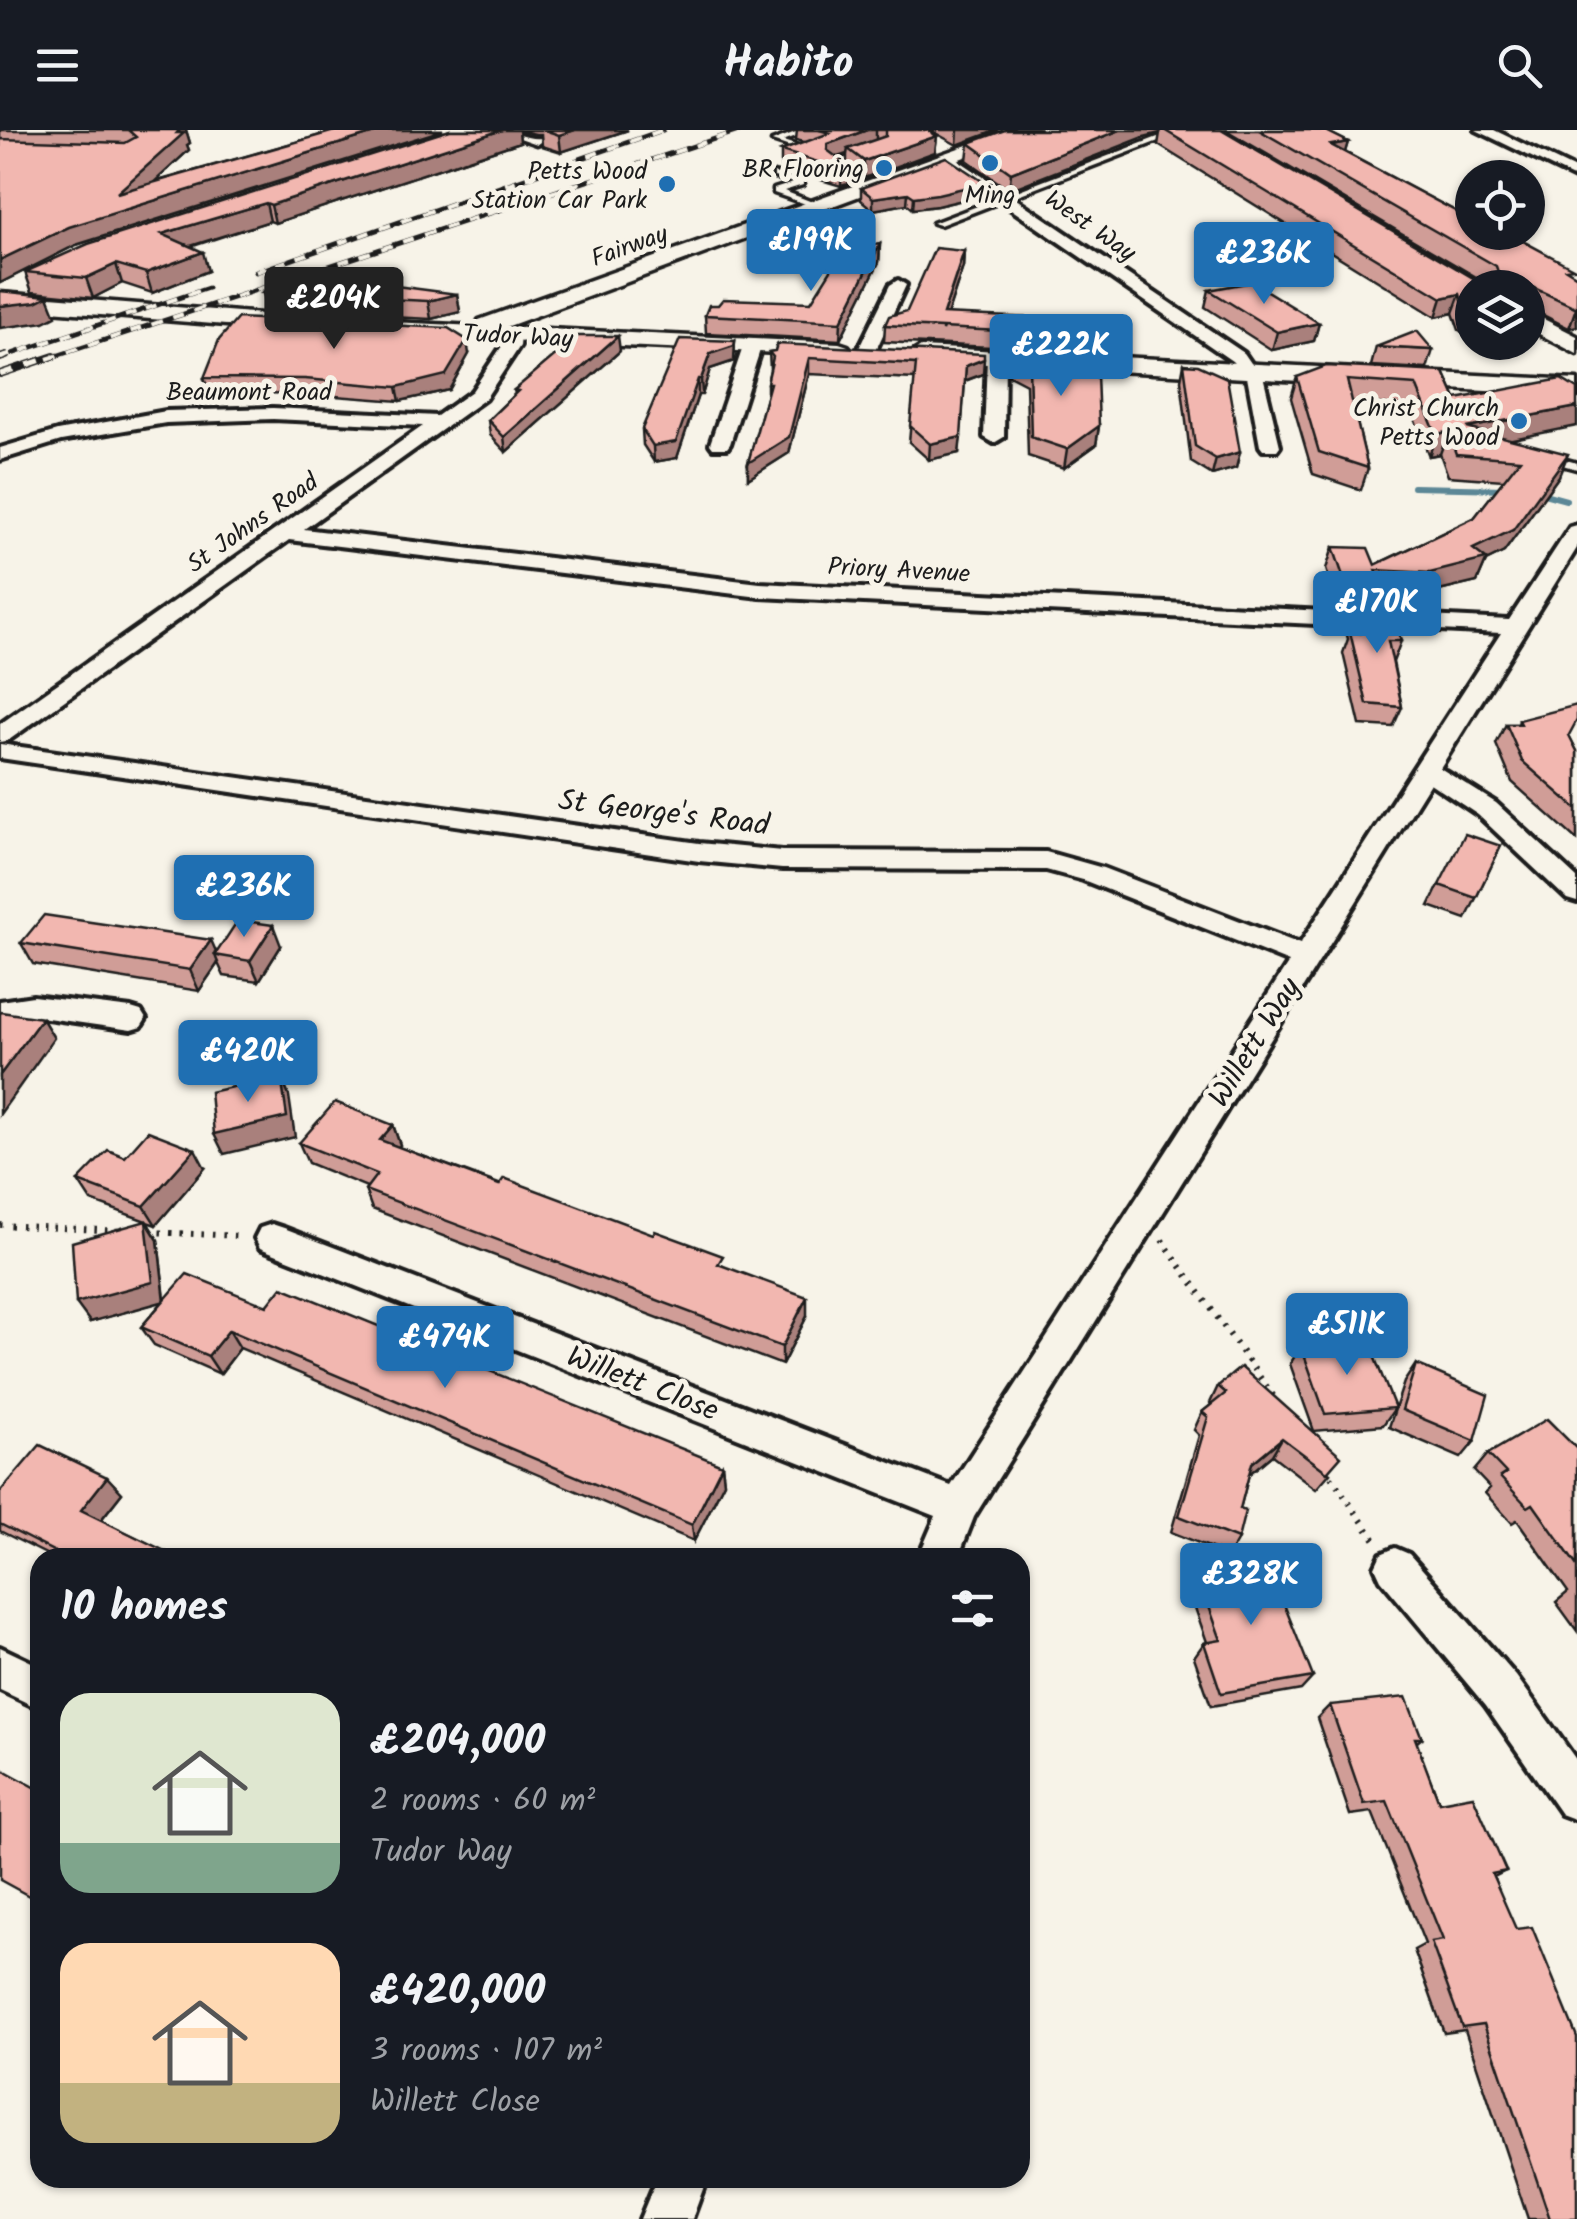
<!DOCTYPE html>
<meta charset="utf-8">
<style>
:root{--surface:#171b24;--page:#242831;--text:#f1f3f6;--muted:#9ea1a6;--accent:#1f6fb2}
body{margin:0;font-family:Kalam,sans-serif;background:var(--page);color:var(--text);height:100vh;display:flex;flex-direction:column;font-size:38px;white-space:nowrap}
*{box-sizing:border-box;margin:0}
p{font-size:32px;color:var(--muted)}
.icon{flex:none;width:55px;height:55px;fill:none;stroke:currentColor;stroke-width:2;stroke-linecap:round;stroke-linejoin:round}
.map{position:relative;flex:1;overflow:hidden}
.side{position:absolute;left:30px;top:1418px;width:1000px;height:640px;display:flex;flex-direction:column;background:var(--surface);border-radius:30px;box-shadow:0 2px 8px #0004}
.side>*{flex:none}
.fabs{position:absolute;left:1455px;top:30px;display:grid;gap:20px}
.fabs a{display:grid;place-items:center;width:90px;height:90px;border-radius:50%;background:var(--surface);box-shadow:0 2px 8px #0004;font-size:50px}
.price{position:absolute;translate:-50% -85px;padding:0 22px;border-radius:10px;background:var(--accent);color:#fff;font-size:32px;line-height:65px;filter:drop-shadow(0 2px 5px #0008)}
.price::after{content:'';position:absolute;left:50%;top:60px;width:30px;height:22px;margin-left:-15px;background:inherit;clip-path:polygon(0 0,100% 0,50% 100%)}
.price.active{background:#222;color:#fff}
ul{padding:0;list-style:none}
li{display:flex;align-items:center;gap:30px;height:250px;padding:0 30px}
li span{display:grid;place-items:center;flex:none;width:280px;height:200px;border-radius:30px;color:#555}
li>.icon{margin-inline-start:auto}
span .icon{width:120px;height:120px;fill:#fffc;stroke-width:1}
li b{font-size:42px}
h2{display:flex;justify-content:space-between;align-items:center;height:120px;padding:0 30px;font-size:42px}
header{display:flex;justify-content:space-between;align-items:center;height:130px;padding:0 30px;background:var(--surface);font-size:45px;font-weight:600}
.map>svg:first-child{display:block}
</style>
<header><svg class="icon" aria-label="menu" viewBox="0 0 24 24"><path d="M4 6h16M4 12h16M4 18h16"/></svg>Habito<svg class="icon" aria-label="search" viewBox="0 0 24 24"><circle cx="10" cy="10" r="6"/><path d="M15 15l6 6"/></svg></header>
<div class="map">
<svg width="1577" height="2089" viewBox="0 0 1577 2089">
<rect width="100%" height="100%" fill="#f7f3e8"/>
<filter id="ink" filterUnits="userSpaceOnUse"><feTurbulence type="fractalNoise" baseFrequency=".01" numOctaves="2"/><feDisplacementMap in="SourceGraphic" scale="20" xChannelSelector="R" yChannelSelector="G"/><feConvolveMatrix kernelMatrix="1 2 1 2 8 2 1 2 1" color-interpolation-filters="sRGB"/></filter>
<g filter="url(#ink)">
<g fill="none" stroke-linecap="round" stroke-linejoin="round">
<g stroke="#5c8796" stroke-width="6">
<path d="M1413 357 1507 359"/>
<path d="M1533 361 1566 370"/>
</g>
<defs>
<g id="lane">
<path d="M497 0C512 0 527 10 541 8 554 6 563 0 577 0L537 14Z"/>
<path d="M801 0H812L783 11 808 19V23L772 11Z"/>
<path d="M1176 0H1187L940 95 933 93Z"/>
<path d="M865 21 872 23 839 35 870 57 867 61 829 34Z"/>
<path d="M774 43 803 51V55L784 61 820 75V79L774 63V59L793 53 774 47Z"/>
<path d="M1544 324 1577 333V339L1540 329V325Z"/>
</g>
<g id="street">
<path d="M1476 0H1494L1577 40V49Z"/>
<path d="M944 27H954L1244 223 1253 236 1261 237 1280 316 1277 320H1263L1260 316 1247 246 1232 231 944 33Z"/>
<path d="M898 150 906 155 875 222 860 226 857 222 890 155Z"/>
<path d="M512 200 521 205 520 216 485 269 304 399 760 453 1509 490 1570 397 1577 395V418L1440 638 1496 673 1577 748V772L1567 769 1478 685 1430 653 974 1387 958 1428H918L936 1386 260 1118 255 1108 260 1098 272 1094 284 1098 951 1356 1289 832 1083 750 1046 740 782 739 699 731 0 628V614L699 713 782 721 1046 722 1103 738 1300 814 1501 503 760 467 289 410 9 610 0 612V594L423 296 273 289 166 293 61 311 0 330V318L57 301 166 281 273 278 437 286 472 261 502 216 503 205Z"/>
<path d="M752 212 761 217 730 314 727 318H713L710 314 743 217Z"/>
<path d="M996 223 1005 228 1004 307 994 313 984 307 987 228Z"/>
<path d="M33 866 131 878 141 881 146 889 141 897 131 900 33 886 0 893V871Z"/>
<path d="M1395 1418 1409 1424 1516 1546 1577 1631V1690L1561 1684 1486 1576 1381 1450 1375 1437 1381 1424Z"/>
<path d="M0 1517 40 1536V1579L0 1560Z"/>
<path d="M657 2048H707L692 2089H640Z"/>
</g>
<g id="secondary">
<path d="M1009 0H1038L506 197 839 213 848 216 852 221 848 226 392 206 380 199 392 192 476 196 479 190Z"/>
<path d="M0 163 300 187 312 194 300 201 0 177Z"/>
<path d="M1528 181 1577 206V224L1528 198Z"/>
<path d="M921 217 1577 250V266L912 230 908 225Z"/>
</g>
</defs>
<use href="#lane" stroke="#1c1c1c" stroke-width="7"/>
<use href="#street" stroke="#1c1c1c" stroke-width="8"/>
<use href="#secondary" stroke="#1c1c1c" stroke-width="7"/>
<g stroke="#1c1c1c" stroke-width="6" stroke-dasharray="2.5 8" stroke-linecap="butt">
<path d="M0 1095 121 1101"/>
<path d="M149 1102 241 1106"/>
<path d="M1162 1110 1277 1271"/>
<path d="M1325 1338 1375 1410"/>
</g>
<use href="#lane" fill="#f7f3e8" fill-rule="evenodd"/>
<use href="#street" fill="#f7f3e8" fill-rule="evenodd"/>
<use href="#secondary" fill="#f7f3e8" fill-rule="evenodd"/>
<defs>
<g id="rail-far1">
<path d="M256 142 663 0"/>
<path d="M0 228 208 158"/>
<path d="M47 229 742 0"/>
</g>
<g id="rail">
<path d="M0 228 6 226"/>
<path d="M0 244 54 226"/>
</g>
</defs>
<use href="#rail-far1" stroke="#1c1c1c" stroke-width="5"/>
<use href="#rail" stroke="#1c1c1c" stroke-width="8"/>
<use href="#rail-far1" stroke="#f7f3e8" stroke-width="4" stroke-dasharray="11" stroke-linecap="butt"/>
<use href="#rail" stroke="#f7f3e8" stroke-width="5" stroke-dasharray="14" stroke-linecap="butt"/>
</g>
<g fill="#d09d97" stroke="#1c1c1c" stroke-width="2.5" fill-rule="evenodd">
<path d="M0 0H186L190 13 187 15 189 20 154 52 338 0H443L76 115 0 153Z"/>
<path d="M450 0H628L561 22 542 16 541 4H536L519 1 520 12 275 93 270 91 190 117 208 141 152 163 122 153 93 168 32 162 25 142Z"/>
<path d="M797 0H927L937 6 935 22 864 48 849 37 848 54 841 56 781 38V21L804 12 796 10ZM847 24V35L837 27Z"/>
<path d="M930 0H998L957 15Z"/>
<path d="M1005 0H1221L1473 148 1476 147 1226 0H1324L1348 12 1345 22 1577 146V196L1569 198 1533 180 1532 204 1472 158V209L1459 200 1453 183 1436 187 1158 15 1160 3 1144 7 1009 60 967 30 969 13Z"/>
<path d="M985 53 984 65 937 76 913 79 907 74 873 80 861 70V58Z"/>
<path d="M880 114 879 132 840 210 706 203 705 185 811 172Z"/>
<path d="M964 121 963 137 947 184 1037 203 1035 219 884 212 885 195 907 181Z"/>
<path d="M1209 160 1319 193 1314 211 1272 220 1205 177Z"/>
<path d="M263 163 457 164 460 182 431 189 268 181Z"/>
<path d="M735 211 734 231 710 239 702 265H698L677 328 654 332 643 315 642 299Z"/>
<path d="M777 214 983 244 965 251 959 323 929 330 909 312 915 249 809 244 789 323 748 349V333L767 264V253L770 239 769 222 775 221Z"/>
<path d="M1376 217 1433 220 1427 239 1371 236Z"/>
<path d="M620 221 506 322 490 305 488 290 515 264 514 260Z"/>
<path d="M1011 222 1057 224 1099 296 1096 315 1064 338 1028 326 1026 254 1009 245Z"/>
<path d="M469 224 449 260 400 271 309 264 209 262 204 248Z"/>
<path d="M1184 234 1240 322 1236 338 1212 345 1191 332 1181 250Z"/>
<path d="M1444 242 1456 269 1559 346 1504 422 1486 431 1477 452 1422 465 1380 463 1375 480 1338 478 1326 439 1333 417 1375 435 1474 388 1504 350 1448 346 1440 324 1429 326 1409 276 1352 272 1368 338 1361 360 1313 344 1291 268 1297 247Z"/>
<path d="M1352 479 1401 511 1393 532 1402 577 1393 597 1360 595 1343 523 1348 509 1345 499Z"/>
<path d="M1519 590 1569 606 1577 621V710L1512 652 1496 614 1506 594H1518Z"/>
<path d="M1501 716 1466 789 1429 776 1439 755Z"/>
<path d="M21 813 216 823 281 816 259 851 224 846 218 833 199 861 33 834Z"/>
<path d="M393 995 400 1015 398 1017 723 1136 807 1186 782 1235 372 1079 365 1060 367 1057 308 1033 299 1013Z"/>
<path d="M125 1027 205 1038 156 1095 147 1092 158 1110 165 1169 267 1176 722 1335 724 1352 694 1411 240 1218 220 1244 154 1215 141 1197 163 1171 90 1192 146 1091 91 1071 78 1051Z"/>
<path d="M1301 1216 1395 1278 1383 1295 1314 1301 1290 1234Z"/>
<path d="M1416 1234 1475 1311 1461 1328 1389 1297 1404 1252Z"/>
<path d="M1218 1256 1330 1343 1316 1359 1272 1325 1249 1344 1240 1379 1238 1409 1229 1425 1171 1402 1199 1305 1194 1300 1202 1282 1211 1275 1210 1273Z"/>
<path d="M1577 1319V1501L1556 1472 1568 1462 1517 1390 1512 1393 1485 1363 1490 1358 1474 1341 1488 1324Z"/>
<path d="M107 1347 122 1363 101 1390 179 1428H54L0 1401V1362Z"/>
<path d="M1196 1440 1313 1547 1301 1560 1211 1576 1194 1527 1204 1513 1207 1512 1187 1455Z"/>
<path d="M1330 1575 1422 1608 1416 1613 1439 1672 1506 1741 1494 1747 1577 2089H1528L1465 1900 1444 1903 1414 1820 1425 1814 1372 1682 1350 1685 1317 1588Z"/>
</g>
<g fill="#a9807b" stroke="#1c1c1c" stroke-width="2.5">
<path d="M180 0H186L190 13 187 15 189 20 124 80 384 0H443L76 115 0 153V130L117 63Z"/>
<path d="M502 0H519L520 12 275 93 271 75Z"/>
<path d="M575 0H628L561 22 559 5Z"/>
<path d="M867 0H876V13L848 19 847 24 828 30 827 37 828 14Z"/>
<path d="M958 0H998L957 15Z"/>
<path d="M1120 0H1161L1160 3 1144 7 1009 60 1011 43Z"/>
<path d="M937 6 935 22 864 48V31Z"/>
<path d="M1348 12 1343 29 1331 15Z"/>
<path d="M849 36 848 54 841 56V39Z"/>
<path d="M985 53 984 65 937 76 913 79 914 67Z"/>
<path d="M908 63 907 74 873 80V68Z"/>
<path d="M266 73 270 91 168 123 162 104Z"/>
<path d="M880 114 879 132 840 210 841 192Z"/>
<path d="M964 121 963 137 942 201 943 184Z"/>
<path d="M203 122 208 141 152 163 146 143Z"/>
<path d="M116 134 122 153 93 168 86 148Z"/>
<path d="M457 164 460 182 431 189 428 171Z"/>
<path d="M1460 164 1453 183 1436 187 1442 168Z"/>
<path d="M48 166 56 186 44 192 0 198V176Z"/>
<path d="M1576 178 1577 196 1569 198Z"/>
<path d="M1539 185 1532 204 1528 205V187Z"/>
<path d="M1319 193 1314 211 1272 220 1277 202Z"/>
<path d="M618 206 620 221 506 322 504 307Z"/>
<path d="M467 210 469 224 449 260 400 271 397 257Z"/>
<path d="M735 211 734 231 710 239 702 265 701 249 710 224Z"/>
<path d="M809 228V244L789 323 748 349V333Z"/>
<path d="M984 229 983 244 964 251 966 236Z"/>
<path d="M698 249V265L677 328 654 332 653 316Z"/>
<path d="M1577 277V296L1459 320 1467 298Z"/>
<path d="M1099 296 1096 315 1064 338 1067 319Z"/>
<path d="M1448 302 1440 324 1429 326 1436 304Z"/>
<path d="M961 307 959 323 929 330 930 314Z"/>
<path d="M1240 322 1236 338 1212 345 1216 329Z"/>
<path d="M1568 324 1559 346 1504 422 1486 431 1477 452 1422 465 1430 443 1473 419Z"/>
<path d="M273 795 281 816 259 851 250 831Z"/>
<path d="M211 810 218 826 215 825 218 833 199 861 190 840Z"/>
<path d="M42 888 54 908 0 984V945Z"/>
<path d="M281 946 289 966 295 1007 224 1024 214 1004Z"/>
<path d="M393 995 400 1015 387 1030 380 1010Z"/>
<path d="M195 1019 205 1038 156 1095 144 1076Z"/>
<path d="M146 1091 158 1110 165 1171 90 1192 76 1173Z"/>
<path d="M807 1167V1186L782 1235V1217Z"/>
<path d="M229 1200 240 1218 220 1244 208 1226Z"/>
<path d="M1282 1308 1272 1325 1242 1350 1252 1333Z"/>
<path d="M722 1335 724 1352 694 1411 692 1395Z"/>
<path d="M107 1347 122 1363 96 1396 81 1380Z"/>
</g>
<g fill="#f2b7b0" stroke="#1c1c1c" stroke-width="2.5">
<path d="M128 0H180L177 3H184L117 63 338 0H384L69 97 0 130V9L125 13 136 7Z"/>
<path d="M450 0H502L271 75 266 73 162 104 203 122 146 143 116 134 86 148 25 142 88 114Z"/>
<path d="M544 0H575L559 5Z"/>
<path d="M819 0H867L828 14 827 20 849 36 841 39 781 21 830 3Z"/>
<path d="M886 0H927L937 6 864 31 848 19 886 6Z"/>
<path d="M1005 0H1120L1011 43 969 13Z"/>
<path d="M1164 0H1221L1473 148 1498 142 1496 136 1259 0H1324L1348 12 1331 15 1472 90V102H1506L1573 138 1566 139 1577 146V178L1534 158 1532 179 1539 185 1528 187V158H1472V186L1465 181 1460 164 1442 168Z"/>
<path d="M946 27 985 53 938 64 914 67 908 63 873 68 861 58Z"/>
<path d="M880 114 841 192 705 185 709 175H718L723 169 811 172 844 119Z"/>
<path d="M935 118 964 121 943 184 1036 188 1037 203 885 195 889 186 907 181Z"/>
<path d="M297 143 457 164 428 171 263 163Z"/>
<path d="M1252 152 1319 193 1277 202 1209 160Z"/>
<path d="M0 161 48 166 36 172 0 176Z"/>
<path d="M238 188 448 198 467 210 446 245 397 257 305 249 204 248 219 210Z"/>
<path d="M1417 201 1433 220 1376 217Z"/>
<path d="M578 206H618L504 307 488 290 518 261 514 260Z"/>
<path d="M680 209 735 211 734 216 710 224 701 249H698L676 312 653 316 642 299Z"/>
<path d="M777 214 984 224V229L966 236 961 307 930 314 910 296 916 234 809 228 789 307 748 333 770 253H767L773 227 769 222 775 221Z"/>
<path d="M1011 222 1057 224 1097 244 1099 296 1067 319 1031 307 1029 235 1011 226Z"/>
<path d="M1184 234 1198 235 1227 248 1240 322 1216 329 1195 316Z"/>
<path d="M1326 236 1444 242 1456 269 1561 249 1577 259V277L1467 298 1568 324 1513 400 1473 419 1486 429 1430 443 1376 440 1383 457 1346 455 1333 417 1368 418 1375 435 1474 388 1520 329 1456 324 1448 302 1436 304 1416 255 1347 250 1368 338 1319 322 1297 247Z"/>
<path d="M1352 479 1390 480 1401 511H1388L1402 577 1367 574 1350 502 1360 503Z"/>
<path d="M1577 575V590L1569 605 1577 621V679L1522 631 1506 594H1521L1519 590Z"/>
<path d="M1465 704 1501 716 1476 768 1439 755Z"/>
<path d="M44 785 211 810 190 840 21 813Z"/>
<path d="M238 790 273 795 250 831 215 825Z"/>
<path d="M1 882 42 888 0 945V884Z"/>
<path d="M281 946 287 987 214 1004 210 962Z"/>
<path d="M335 972 393 995 380 1010 499 1055 504 1048 653 1104 655 1101 723 1126 718 1134 807 1167 782 1217 365 1060 377 1044 299 1013Z"/>
<path d="M148 1001 195 1019 144 1076 78 1051 108 1020 125 1027Z"/>
<path d="M146 1091 153 1152 76 1173 72 1112Z"/>
<path d="M187 1144 267 1176 282 1157 722 1335 692 1395 229 1200 208 1226 141 1197Z"/>
<path d="M1368 1211 1395 1278 1325 1284 1301 1216Z"/>
<path d="M1416 1234 1488 1265 1475 1311 1402 1280Z"/>
<path d="M1241 1237 1341 1326 1327 1342 1282 1308 1252 1333 1240 1379 1245 1381 1238 1409 1179 1386 1208 1287 1202 1282 1226 1263 1218 1256Z"/>
<path d="M1547 1289 1577 1319V1436L1533 1374 1528 1377 1500 1347 1506 1343 1488 1324Z"/>
<path d="M40 1315 107 1347 81 1380 179 1428H67L0 1394V1362Z"/>
<path d="M1266 1429 1313 1547 1221 1563 1204 1513 1221 1510 1196 1440Z"/>
<path d="M1406 1567 1422 1608H1415L1439 1672 1473 1666 1506 1741 1492 1744 1516 1799 1532 1797 1577 1907V2089H1550L1484 1894 1462 1897 1431 1812 1443 1810 1387 1671 1364 1674 1330 1575Z"/>
<path d="M0 1638 40 1660V1772L0 1750Z"/>
</g>
</g>
<g fill="#1f6fb2" stroke="#f7f3e8" stroke-width="4">
<circle cx="990" cy="33" r="10"/>
<circle cx="884" cy="38" r="10"/>
<circle cx="667" cy="54" r="10"/>
<circle cx="1519" cy="291" r="10"/>
</g>
<g text-anchor="middle" stroke-width="10" stroke-linejoin="round" paint-order="stroke">
<g font-size="25" fill="#1c1c1c" stroke="#f7f3e8" text-anchor="end">
<text x="864" y="47">BR Flooring</text>
<text x="647" y="49">Petts Wood<tspan x="647" dy="29">Station Car Park</tspan></text>
<text x="990" y="73" text-anchor="middle">Ming</text>
<text x="1499" y="286">Christ Church<tspan x="1499" dy="29">Petts Wood</tspan></text>
</g>
<g font-size="25" fill="#1c1c1c" stroke="#f7f3e8">
<text transform="translate(1091 95) rotate(35)" y="9">West Way</text>
<text transform="translate(629 115) rotate(-20)" y="9">Fairway</text>
<text transform="translate(518 205) rotate(3)" y="9">Tudor Way</text>
<text x="249" y="270">Beaumont Road</text>
<text transform="translate(252 392) rotate(-35)" y="9">St Johns Road</text>
<text transform="translate(899 439) rotate(3)" y="9">Priory Avenue</text>
</g>
<g font-size="30" fill="#1c1c1c" stroke="#f7f3e8">
<text transform="translate(664 682) rotate(7)" y="10">St George's Road</text>
<text transform="translate(1254 912) rotate(-58)" y="10">Willett Way</text>
<text transform="translate(643 1253) rotate(21)" y="10">Willett Close</text>
</g>
</g>
</svg>
<div class="fabs">
<a><svg class="icon" aria-label="locate" viewBox="0 0 24 24"><circle cx="12" cy="12" r="6"/><path d="M12 2v4M12 18v4M2 12h4M18 12h4"/></svg></a>
<a><svg class="icon" aria-label="layers" viewBox="0 0 24 24"><path d="M12 4l9 5-9 5-9-5zM3 14l9 5 9-5"/></svg></a>
</div>
<b class="price" style="left:811px;top:164px">£199K</b>
<b class="price" style="left:1264px;top:177px">£236K</b>
<b class="price active" style="left:334px;top:222px">£204K</b>
<b class="price" style="left:1061px;top:269px">£222K</b>
<b class="price" style="left:1377px;top:526px">£170K</b>
<b class="price" style="left:244px;top:810px">£236K</b>
<b class="price" style="left:248px;top:975px">£420K</b>
<b class="price" style="left:1347px;top:1248px">£511K</b>
<b class="price" style="left:445px;top:1261px">£474K</b>
<b class="price" style="left:1251px;top:1498px">£328K</b>
<section class="side">
<h2>10 homes<svg class="icon" aria-label="filters" viewBox="0 0 24 24"><path d="M4 7h16M4 17h16"/><circle cx="9" cy="7" r="2"/><circle cx="15" cy="17" r="2"/></svg></h2>
<ul>
<li><span style="background:linear-gradient(#dfe7d0 75%,#7fa58c 0)"><svg class="icon" aria-label="home" viewBox="0 0 24 24"><path d="M3 11l9-7 9 7M6 9v11h12V9"/></svg></span><div><b>£204,000</b><p>2 rooms · 60 m²</p><p>Tudor Way</p></div></li>
<li><span style="background:linear-gradient(#ffd9b3 70%,#c2b280 0)"><svg class="icon" aria-label="home" viewBox="0 0 24 24"><path d="M3 11l9-7 9 7M6 9v11h12V9"/></svg></span><div><b>£420,000</b><p>3 rooms · 107 m²</p><p>Willett Close</p></div></li>
</ul>
</section>
</div>
